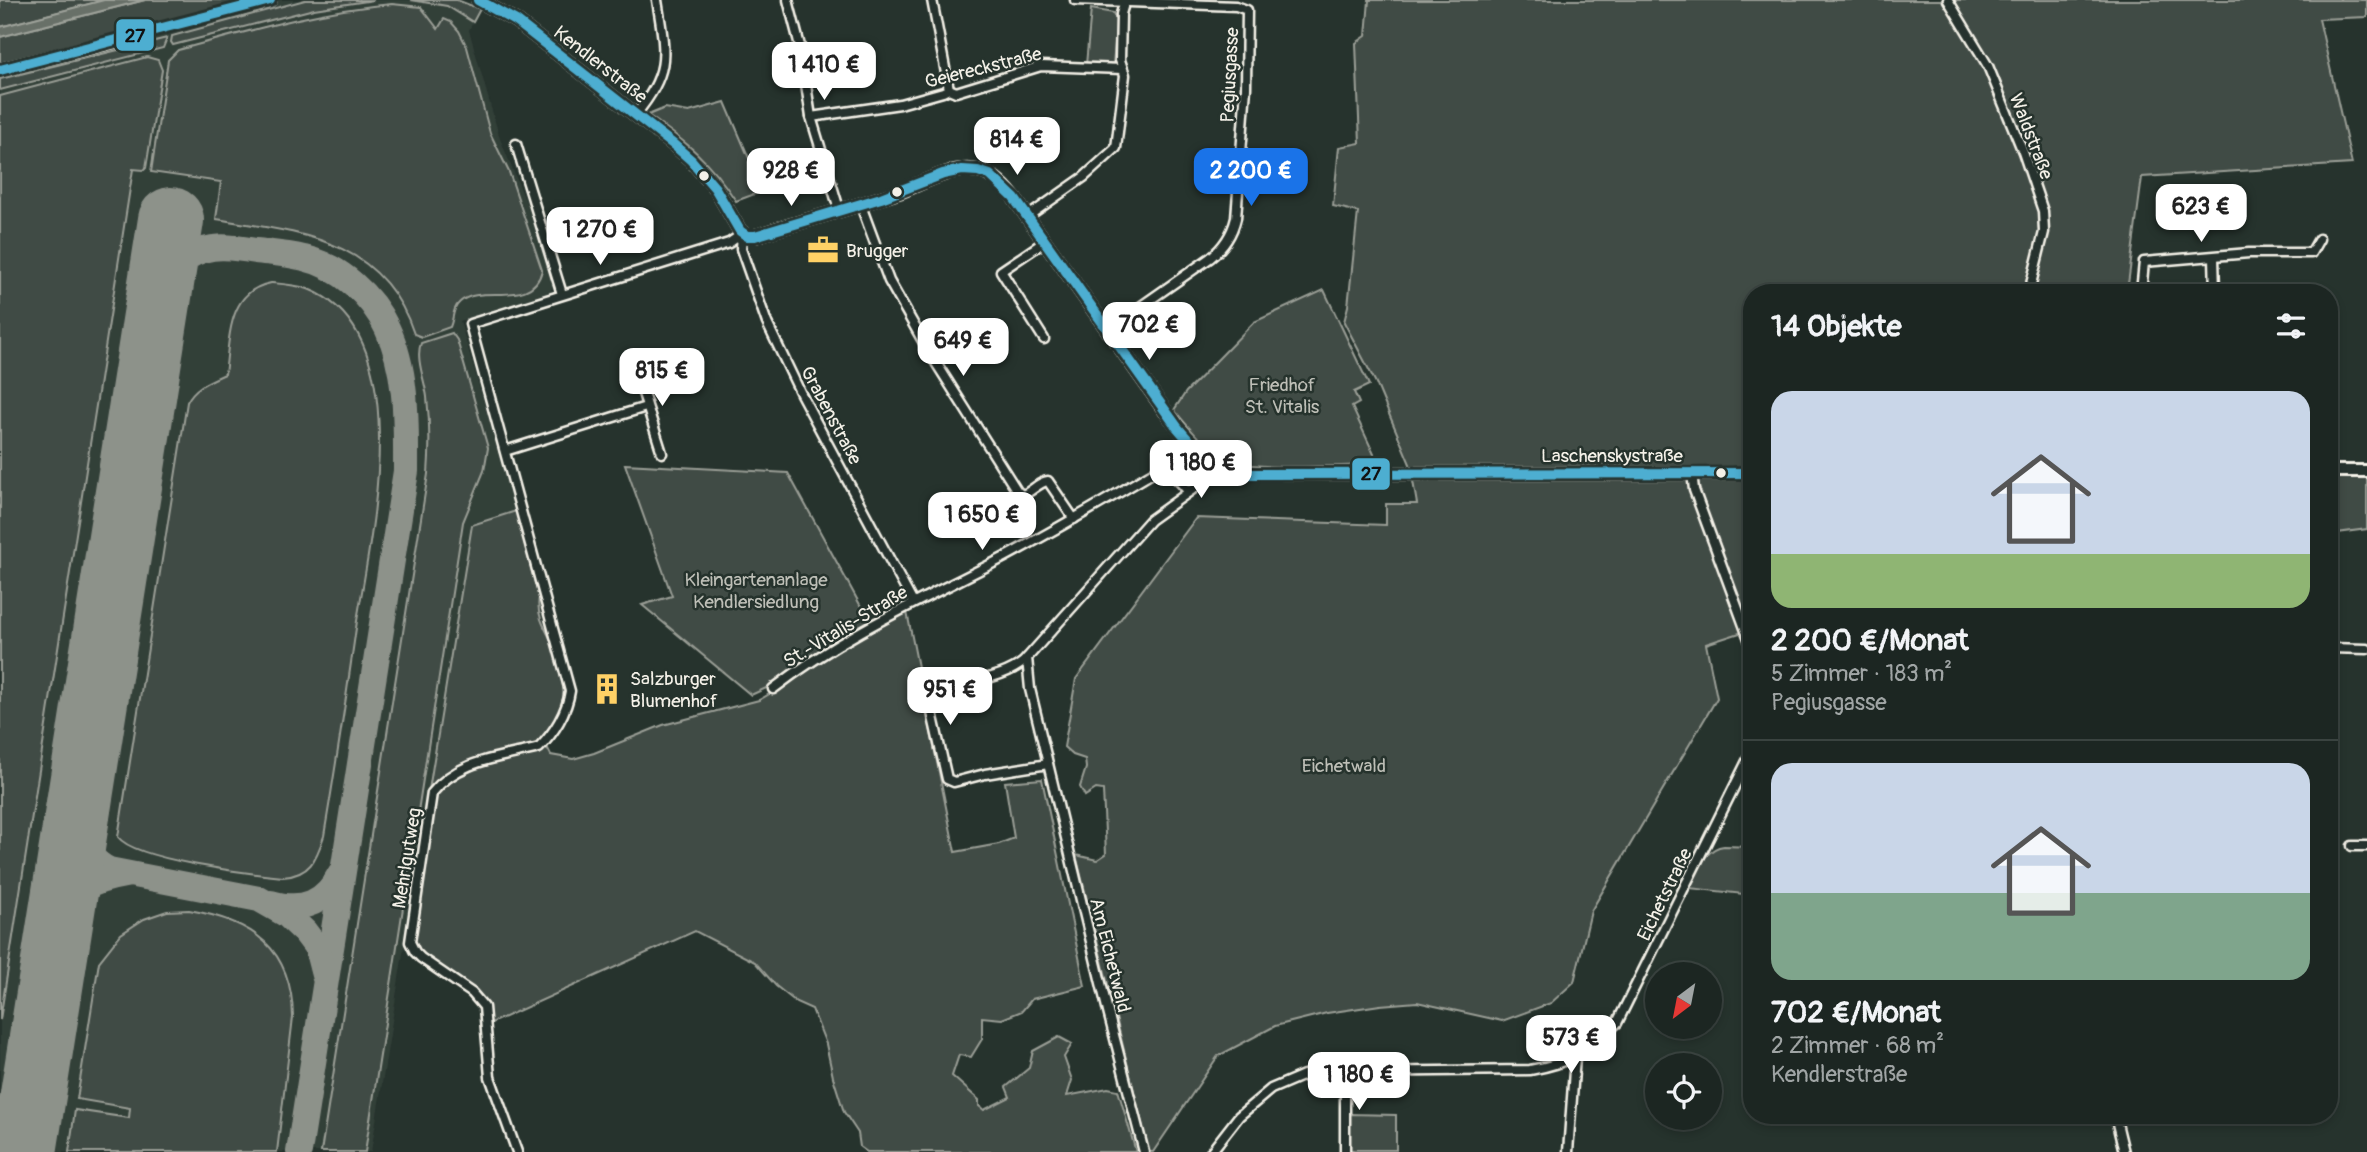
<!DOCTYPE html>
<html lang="de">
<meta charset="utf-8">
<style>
:root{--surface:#1c2622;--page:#252e2a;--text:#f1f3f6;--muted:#a0a5a5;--line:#3a4340;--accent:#1a73e8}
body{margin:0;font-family:Pangolin,sans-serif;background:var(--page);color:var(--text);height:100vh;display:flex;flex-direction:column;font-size:26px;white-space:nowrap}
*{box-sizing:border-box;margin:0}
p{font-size:23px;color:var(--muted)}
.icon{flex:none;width:38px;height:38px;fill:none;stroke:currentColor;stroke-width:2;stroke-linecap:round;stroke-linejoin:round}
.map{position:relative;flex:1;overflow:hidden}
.panel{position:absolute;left:1743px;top:284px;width:595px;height:840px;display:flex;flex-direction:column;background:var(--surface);border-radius:28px;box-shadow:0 4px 10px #0003,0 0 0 2px var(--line)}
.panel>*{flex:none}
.needle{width:46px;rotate:212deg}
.fabs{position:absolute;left:1645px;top:962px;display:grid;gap:14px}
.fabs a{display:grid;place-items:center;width:77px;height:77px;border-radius:50%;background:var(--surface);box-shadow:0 4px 10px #0003,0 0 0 2px var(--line);font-size:35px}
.price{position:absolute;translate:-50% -60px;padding:0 16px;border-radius:14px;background:#fff;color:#222;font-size:23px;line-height:46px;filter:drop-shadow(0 2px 4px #0008)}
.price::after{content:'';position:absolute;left:50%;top:42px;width:21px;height:16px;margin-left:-10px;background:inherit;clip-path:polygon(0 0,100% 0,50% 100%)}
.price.on{background:var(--accent);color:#fff}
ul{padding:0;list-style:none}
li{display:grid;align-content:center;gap:14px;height:371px;padding:0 28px}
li+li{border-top:2px solid var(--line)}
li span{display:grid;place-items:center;height:217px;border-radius:21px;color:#555}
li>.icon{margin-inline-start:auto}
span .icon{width:126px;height:126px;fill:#fffc;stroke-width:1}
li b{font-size:30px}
h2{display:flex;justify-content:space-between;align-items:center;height:84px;padding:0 28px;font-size:30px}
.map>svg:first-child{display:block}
</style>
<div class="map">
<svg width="2367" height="1152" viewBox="0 0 2367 1152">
<rect width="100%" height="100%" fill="#26332d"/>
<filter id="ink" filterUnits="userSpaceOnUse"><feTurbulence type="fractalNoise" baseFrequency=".0143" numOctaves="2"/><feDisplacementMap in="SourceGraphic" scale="14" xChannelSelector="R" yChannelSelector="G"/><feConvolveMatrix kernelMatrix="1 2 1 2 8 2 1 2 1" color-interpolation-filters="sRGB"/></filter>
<g filter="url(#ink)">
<path fill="#333f39" d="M0 0H457L480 9 469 30 500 139 555 272 551 292 460 321 516 511 472 525 371 1152H0Z"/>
<g fill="#414b45" stroke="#9a9e96" stroke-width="2">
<path d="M0 0H105L0 27Z"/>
<path d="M145 0H246L0 65V37Z"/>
<path d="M305 0H374L314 9 173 45 171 42 172 36Z"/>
<path d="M411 0H457L480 9 473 22 447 6Z"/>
<path d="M1369 0H2367V17L2319 19 2352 164 2142 177 2127 292H1752V629L1706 644 1717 698 1591 911 1574 982 1551 1003 1502 1021 1417 1002 1380 1005 1327 1013 1275 1026 1218 1056 1153 1152H1149L1076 855 1097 860 1106 854 1103 790 1096 789 1085 796 1080 787 1086 768 1085 759 1073 755 1064 747 1076 679 1196 518 1386 525V504H1417L1410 464 1376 383 1344 322 1348 306 1358 212 1333 206 1339 147 1360 143 1356 43 1366 36Z"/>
<path d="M392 4 421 7 438 29 444 19 451 22 459 31 467 47 490 133 509 172 542 270C533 310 480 283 460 302 452 309 454 318 450 327L422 337 414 334C382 238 301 233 216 219L221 182 151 172 168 60 178 50C249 31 319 10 392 4Z"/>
<path d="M1091 9 1113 13 1117 21 1113 64 1111 67 1086 65Z"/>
<path d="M167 38 163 48 0 90V79Z"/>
<path d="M147 57 158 60 162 70 146 168 144 170 133 169 0 1020V96Z"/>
<path d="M725 102 763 191 736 201C709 160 688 143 648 115L665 108 689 112Z"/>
<path d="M271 283C283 284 296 285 308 289 418 332 371 534 357 621 347 693 336 765 324 836 316 860 310 875 283 877 252 874 135 860 118 837L187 402C195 386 210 381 225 374 230 338 227 291 271 283Z"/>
<path d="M1324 290 1369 385 1354 392 1359 403 1352 407 1379 465C1345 465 1252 472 1226 459 1205 449 1189 427 1174 410L1186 392 1254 322Z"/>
<path d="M452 333 457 340 488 448 484 471 463 522 365 1152H321L428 474C430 448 430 423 427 397 425 381 415 358 421 343Z"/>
<path d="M625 464 788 473 870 623 775 684 751 695 642 605 672 596Z"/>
<path d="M2367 476V529L2329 534V478Z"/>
<path d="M516 511 539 598C536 613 544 627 551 640 555 648 557 658 559 667 569 703 562 709 543 739L551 755 573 759 594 753 663 725 759 700 783 686 806 666 907 612 955 852 999 844 1014 838 1005 782 1042 779 1085 986 1032 999 1022 1011 1002 1019 982 1017V1039L971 1057 959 1055 952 1076 979 1100V1106L984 1110 1010 1097 1006 1087 1029 1068 1033 1051 1059 1037 1072 1044 1064 1057 1072 1080 1067 1096 1108 1088 1118 1090 1136 1152H867L860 1147 858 1133 844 1112 833 1077 826 1044 812 1009 796 1002 776 986 755 962 695 931 489 1024 486 1004 479 995 416 951 412 941 434 795 429 790 472 525Z"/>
<path d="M1724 846 1752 847V895L1689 888C1698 872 1704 848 1724 846Z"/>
<path d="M189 910C253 921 292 948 293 1017L277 1152H69L75 1110 129 1118 130 1108 77 1099 99 962 121 934 144 919 167 911Z"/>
<path d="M1349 1114 1396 1115V1150H1349Z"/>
</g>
<path fill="#676f68" stroke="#9fa39b" stroke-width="2" d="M104 0H145L0 37V27Z"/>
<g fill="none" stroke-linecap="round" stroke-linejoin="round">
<g stroke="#8d928a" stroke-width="26">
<path d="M160 289C168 278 176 264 188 257 210 243 233 247 256 251 272 253 288 254 304 258 340 266 372 296 387 328 408 372 406 425 406 471L299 1152"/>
<path d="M75 827C83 846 91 861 109 870L259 899 287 915 305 932 317 948 324 975"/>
<path d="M271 903C303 912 325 903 340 874"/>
<path d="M59 924C72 890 90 881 125 875"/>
</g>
<path stroke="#8d928a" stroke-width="66" d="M24 1152 171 220"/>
<path stroke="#455049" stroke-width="10" stroke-dasharray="10 5" stroke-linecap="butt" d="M123 39 264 2"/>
<defs>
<g id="street">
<path d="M788 0 800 46 811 117 839 209"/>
<path d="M932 0 949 89"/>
<path d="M1075 0 1236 6 1247 10 1246 88 1236 218C1232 235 1224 247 1210 258L1107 330"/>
<path d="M1948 0 1988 66 2023 152 2043 211 2044 232 2029 292"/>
<path d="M636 114C672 71 665 52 657 0"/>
<path d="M811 117 900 104 943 92 949 89 956 92 1041 66 1122 69"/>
<path d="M516 144 562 294"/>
<path d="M860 203 889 281 928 350 1017 491 1022 495C1032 492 1038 482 1048 481L1074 519"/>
<path d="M1027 217 1084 177 1116 148 1125 75 1120 60 1121 14 1125 0"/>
<path d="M742 234 741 249 767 323 801 394 913 603"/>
<path d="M2214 257 2215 292"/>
<path d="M2141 292 2144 262 2249 253H2311L2319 239"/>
<path d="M1044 339 1001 271 1044 242"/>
<path d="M636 371 662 453"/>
<path d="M505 451 646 407"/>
<path d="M1692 472 1694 490 1752 647"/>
<path d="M2329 648 2367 649"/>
<path d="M1027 658C1010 679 954 685 927 690L947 779 954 782 985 774 1048 764"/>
<path d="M773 689C844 634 926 598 1005 557 1055 530 1105 501 1154 472 1169 468 1179 480 1188 491"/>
<path d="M2352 846H2367"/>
<path d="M2115 1115 2124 1152"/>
<path d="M517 1152 490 1077 484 1007 472 993 421 958 415 952 410 942 432 793C459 759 501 758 539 748 554 733 567 712 570 691L470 324 729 243 742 234"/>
<path d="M1144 1152 1108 1012 1030 689 1027 658 1150 520 1221 469"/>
<path d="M1211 1152 1239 1116 1271 1089 1304 1075 1345 1072 1530 1070C1572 1063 1587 1051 1617 1023L1752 751"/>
<path d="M1345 1152V1072"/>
<path d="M1568 1152 1575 1057"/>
</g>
<g id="secondary">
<path d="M478 0 516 21 674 145 691 160 715 188 740 231 747 236H755C803 221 851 208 899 192 921 184 947 168 971 170 990 171 1002 183 1014 198L1166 412C1179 429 1202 460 1221 469 1231 474 1243 474 1254 474L1752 473"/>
<path d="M264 2 270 0"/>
<path d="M0 70 123 39"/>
<path d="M2329 471H2367"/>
</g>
</defs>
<use href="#street" stroke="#f4f1e8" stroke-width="13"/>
<use href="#secondary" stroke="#f4f1e8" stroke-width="16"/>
<use href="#street" stroke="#26332d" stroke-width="8"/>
<use href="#secondary" stroke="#26332d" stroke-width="10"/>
<defs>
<g id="bus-1">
<path d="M478 0 516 21 674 145 691 160 715 188 740 231 747 236H755L881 198 943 174 962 170 978 171 990 175 1014 198 1177 427C1198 452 1216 473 1250 474L1752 473"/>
<path d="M0 70 270 0"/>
</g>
</defs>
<use href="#bus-1" stroke="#26332d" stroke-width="16"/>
<use href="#bus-1" stroke="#4daed1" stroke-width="10"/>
</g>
</g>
<defs>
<symbol id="office-bare" viewBox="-9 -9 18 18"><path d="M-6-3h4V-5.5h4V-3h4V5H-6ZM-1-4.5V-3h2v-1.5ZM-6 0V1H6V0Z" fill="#ffd166" stroke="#26332d" stroke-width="2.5" paint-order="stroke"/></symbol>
<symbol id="building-bare" viewBox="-9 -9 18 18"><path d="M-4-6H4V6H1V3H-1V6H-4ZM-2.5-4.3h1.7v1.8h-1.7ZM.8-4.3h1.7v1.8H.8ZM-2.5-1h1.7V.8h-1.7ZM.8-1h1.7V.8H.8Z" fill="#ffd166" stroke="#26332d" stroke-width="2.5" paint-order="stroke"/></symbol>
</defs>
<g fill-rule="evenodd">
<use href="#office-bare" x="801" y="228" width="44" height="44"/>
<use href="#building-bare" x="585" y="667" width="44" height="44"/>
</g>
<g fill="#f4f1e8" stroke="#26332d" stroke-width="2.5">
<circle cx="704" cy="176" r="6"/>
<circle cx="897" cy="192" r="6"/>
<circle cx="1721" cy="473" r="6"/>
</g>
<g text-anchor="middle" stroke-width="5" stroke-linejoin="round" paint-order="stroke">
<g font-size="19" fill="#f4f1e8" stroke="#26332d">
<text transform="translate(601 64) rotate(38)" y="7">Kendlerstraße</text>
<text transform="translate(983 67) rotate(-14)" y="7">Geiereckstraße</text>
<text transform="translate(1229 75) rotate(-87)" y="7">Pegiusgasse</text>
<text transform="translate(2032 136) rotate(69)" y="7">Waldstraße</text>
<text transform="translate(832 415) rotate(62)" y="7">Grabenstraße</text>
<text x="1612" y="462">Laschenskystraße</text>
<text transform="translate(845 626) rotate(-31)" y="7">St.-Vitalis-Straße</text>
<text transform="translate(406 858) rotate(-81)" y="7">Mehrlgutweg</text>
<text transform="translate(1664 894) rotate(-64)" y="7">Eichetstraße</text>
<text transform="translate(1111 955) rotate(76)" y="7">Am Eichetwald</text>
</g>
<g font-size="19" fill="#f4f1e8" stroke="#26332d" text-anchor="start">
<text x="846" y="257">Brugger</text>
<text x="630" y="685">Salzburger<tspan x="630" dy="22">Blumenhof</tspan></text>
</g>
<g font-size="19" fill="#bebfb7" stroke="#26332d">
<text x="1282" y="391">Friedhof<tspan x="1282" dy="22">St. Vitalis</tspan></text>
<text x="756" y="586">Kleingartenanlage<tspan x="756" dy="22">Kendlersiedlung</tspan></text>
<text x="1344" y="772">Eichetwald</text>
</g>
</g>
<g stroke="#26332d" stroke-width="2.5">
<rect x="115" y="18" width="40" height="34" rx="7" fill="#4daed1"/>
<rect x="1351" y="457" width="40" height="34" rx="7" fill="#4daed1"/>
</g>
<g font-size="19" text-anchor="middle" font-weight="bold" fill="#111">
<text x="135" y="42">27</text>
<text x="1371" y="480">27</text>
</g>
</svg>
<div class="fabs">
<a><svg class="needle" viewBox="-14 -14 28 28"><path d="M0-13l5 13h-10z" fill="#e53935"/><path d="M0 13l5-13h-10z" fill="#a0a5a5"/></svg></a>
<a><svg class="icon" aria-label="locate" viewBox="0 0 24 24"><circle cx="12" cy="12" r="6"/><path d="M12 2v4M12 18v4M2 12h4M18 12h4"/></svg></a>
</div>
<b class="price" style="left:824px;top:102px">1 410 €</b>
<b class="price" style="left:1017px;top:177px">814 €</b>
<b class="price" style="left:791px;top:208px">928 €</b>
<b class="price on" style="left:1251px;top:208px">2 200 €</b>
<b class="price" style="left:2201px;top:244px">623 €</b>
<b class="price" style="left:600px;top:267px">1 270 €</b>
<b class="price" style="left:1149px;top:362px">702 €</b>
<b class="price" style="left:963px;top:378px">649 €</b>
<b class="price" style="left:662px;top:408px">815 €</b>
<b class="price" style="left:1201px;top:500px">1 180 €</b>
<b class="price" style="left:982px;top:552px">1 650 €</b>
<b class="price" style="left:950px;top:727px">951 €</b>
<b class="price" style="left:1571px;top:1075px">573 €</b>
<b class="price" style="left:1359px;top:1112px">1 180 €</b>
<section class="panel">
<h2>14 Objekte<svg class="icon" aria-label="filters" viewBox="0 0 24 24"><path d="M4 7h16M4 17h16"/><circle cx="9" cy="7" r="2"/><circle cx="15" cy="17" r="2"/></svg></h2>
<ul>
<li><span style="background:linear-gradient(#c9d6e8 75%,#8fb573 0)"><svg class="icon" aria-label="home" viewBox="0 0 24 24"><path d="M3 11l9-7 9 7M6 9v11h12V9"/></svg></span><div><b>2 200 €/Monat</b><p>5 Zimmer · 183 m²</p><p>Pegiusgasse</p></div></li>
<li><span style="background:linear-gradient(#c9d6e8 60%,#7fa58c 0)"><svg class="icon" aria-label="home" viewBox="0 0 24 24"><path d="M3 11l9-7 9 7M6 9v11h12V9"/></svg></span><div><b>702 €/Monat</b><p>2 Zimmer · 68 m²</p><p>Kendlerstraße</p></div></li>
</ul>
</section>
</div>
